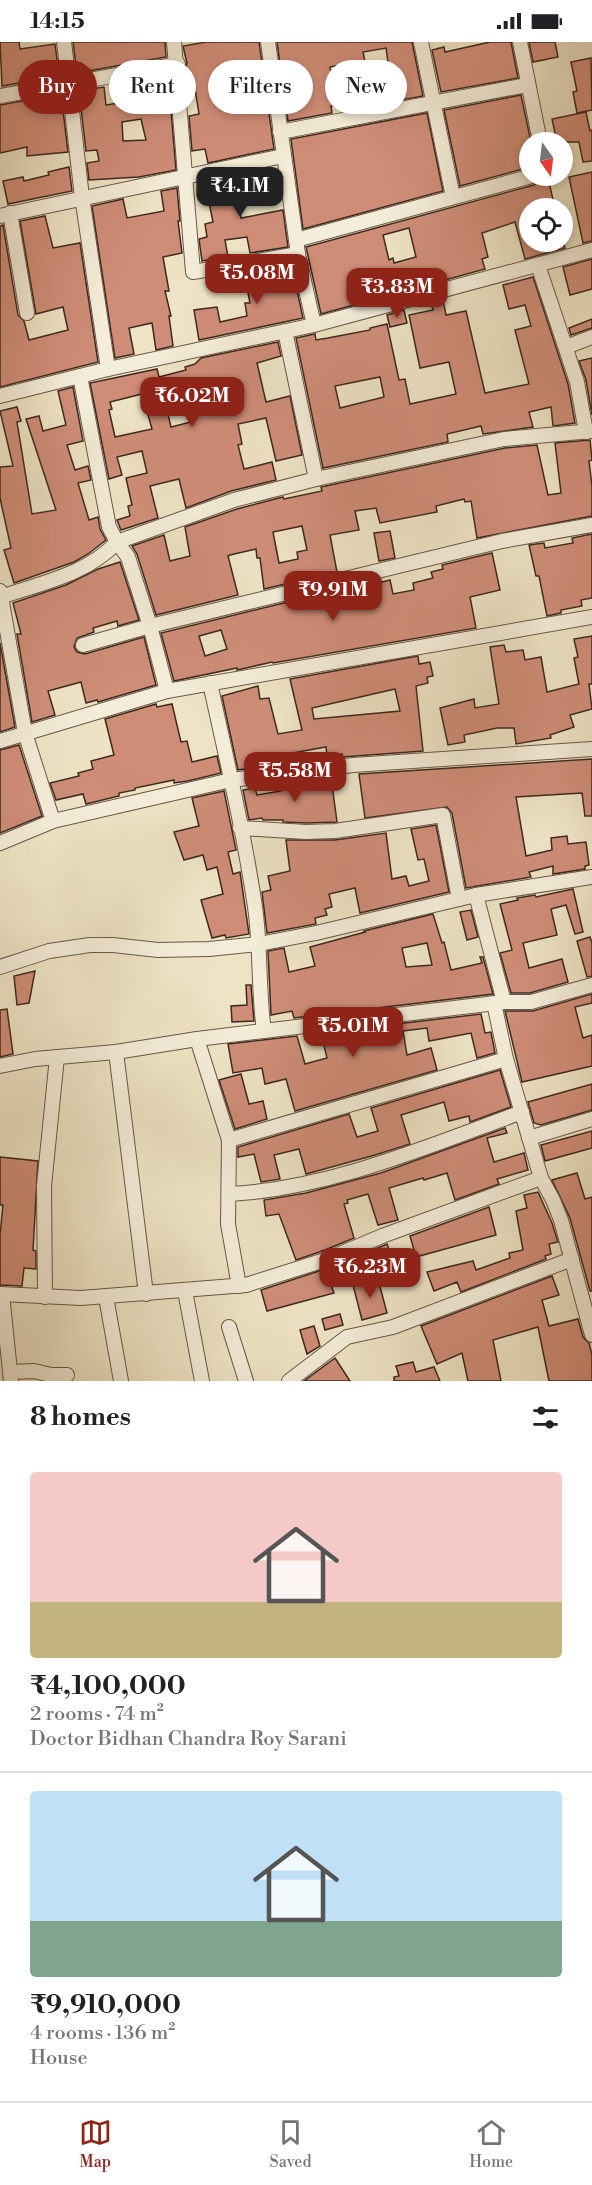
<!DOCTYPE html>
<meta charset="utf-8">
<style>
:root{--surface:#fff;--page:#f2f2f2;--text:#202124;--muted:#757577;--line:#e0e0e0;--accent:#8f2418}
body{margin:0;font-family:"Libre Bodoni",serif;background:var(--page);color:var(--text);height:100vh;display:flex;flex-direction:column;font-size:22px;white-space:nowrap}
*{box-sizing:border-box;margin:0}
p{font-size:20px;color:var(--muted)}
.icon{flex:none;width:33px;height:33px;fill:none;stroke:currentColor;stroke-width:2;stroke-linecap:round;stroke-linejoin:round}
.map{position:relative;height:1339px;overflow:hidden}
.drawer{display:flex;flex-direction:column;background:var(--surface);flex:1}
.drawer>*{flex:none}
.guide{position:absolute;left:18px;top:18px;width:556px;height:54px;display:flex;gap:12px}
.needle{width:39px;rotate:166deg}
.controls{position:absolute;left:519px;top:90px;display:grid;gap:12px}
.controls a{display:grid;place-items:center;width:54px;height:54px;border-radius:50%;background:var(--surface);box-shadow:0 3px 9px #0003;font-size:30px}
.price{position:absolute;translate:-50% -51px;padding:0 14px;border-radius:12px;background:var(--accent);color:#fff;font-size:20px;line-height:39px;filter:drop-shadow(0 2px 3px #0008)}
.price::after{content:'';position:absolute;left:50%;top:36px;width:18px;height:14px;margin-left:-9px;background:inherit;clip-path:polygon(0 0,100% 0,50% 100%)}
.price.current{background:#222;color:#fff}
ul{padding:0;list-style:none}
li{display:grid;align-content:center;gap:12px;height:318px;padding:0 30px}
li+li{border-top:2px solid var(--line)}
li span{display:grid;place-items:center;height:186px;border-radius:6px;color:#555}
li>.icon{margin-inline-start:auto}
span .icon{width:108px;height:108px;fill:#fffc;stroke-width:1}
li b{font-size:26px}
h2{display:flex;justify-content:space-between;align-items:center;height:72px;padding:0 30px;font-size:26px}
.tag{padding:0 21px;border-radius:27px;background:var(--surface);box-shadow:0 3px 9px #0003;font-size:21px;line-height:54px}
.tag.current{background:var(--accent);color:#fff}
.status{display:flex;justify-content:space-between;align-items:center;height:42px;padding:0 30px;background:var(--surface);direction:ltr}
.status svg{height:16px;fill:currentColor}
.menu{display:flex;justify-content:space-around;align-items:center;height:84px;border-top:2px solid var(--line);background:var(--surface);font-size:16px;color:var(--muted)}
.menu a{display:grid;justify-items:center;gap:3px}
.menu .current{color:var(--accent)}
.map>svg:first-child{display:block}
</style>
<div class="status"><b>14:15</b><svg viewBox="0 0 49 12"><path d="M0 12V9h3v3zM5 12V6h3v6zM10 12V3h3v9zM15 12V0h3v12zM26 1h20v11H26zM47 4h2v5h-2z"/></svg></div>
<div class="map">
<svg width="592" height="1339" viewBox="0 0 592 1339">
<rect width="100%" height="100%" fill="#eee4c5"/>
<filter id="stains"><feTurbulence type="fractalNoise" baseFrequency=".00333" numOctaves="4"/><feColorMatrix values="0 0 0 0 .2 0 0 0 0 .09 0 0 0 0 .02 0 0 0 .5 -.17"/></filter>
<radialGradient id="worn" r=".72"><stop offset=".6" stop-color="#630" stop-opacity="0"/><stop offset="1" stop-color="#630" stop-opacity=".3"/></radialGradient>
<g fill="#cf8d78" stroke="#3e291f" stroke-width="1.5" fill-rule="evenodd">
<path d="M0 0H19L20 7 55 2 59 34 2 44Z"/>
<path d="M73 0H165L166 15 77 31Z"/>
<path d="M206 0H259L274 107 208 121 205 107 192 109 189 74 199 72 195 47 187 48 185 27 187 21 183 4Z"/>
<path d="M277 0H412L423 54 357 66 356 60 331 64 332 71 288 79ZM386 6 389 27 367 30 363 10ZM350 21 354 45 334 49 330 25Z"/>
<path d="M490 0H511L518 36 441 50 432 8 444 5 445 10Z"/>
<path d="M529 0H555L558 15 533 20Z"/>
<path d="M591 16 592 68 577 71 573 50 577 49 571 20Z"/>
<path d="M168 33 176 128 139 135 89 138 87 121 99 119 97 108 86 109 79 49 104 45 106 63 132 59 129 40ZM141 77 146 98 123 99 122 80Z"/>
<path d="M61 52 68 110 27 114V105L0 111V63Z"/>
<path d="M521 53 531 100 530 125 460 144 444 68Z"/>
<path d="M586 70 590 89 592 88V119L583 120 579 100H557L552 77Z"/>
<path d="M427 71 443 149 303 187 291 97Z"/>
<path d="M69 125 72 149 8 162 3 139 23 135 24 139 49 133 48 130Z"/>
<path d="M267 127 271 146 237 153 241 176 283 168 288 205 250 211 247 195 225 198 228 215 202 219 199 197 207 195 205 182 213 180 205 140Z"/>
<path d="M592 130V199L583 201 569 135Z"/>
<path d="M548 136 555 166H530V200H563L565 206 525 217 515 180 482 191 488 215 482 217 485 227 321 272 306 205 534 143 540 138ZM409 186 416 215 394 221 393 216 389 218 383 193Z"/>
<path d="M177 146 180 179H178L182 211 163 215 169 249H165L171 274H169L173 304 156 308 152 281 129 286 134 312 115 316 92 164 123 157 127 176 164 169 161 149Z"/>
<path d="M45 174 53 206 80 201 98 320 0 345V184L3 183 18 273 24 279 29 298 68 288 63 265 36 272 20 179Z"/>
<path d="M592 217V247L570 253 563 225Z"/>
<path d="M288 223 294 244H296L303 276 199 298 194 268 217 265 220 280 247 274 245 261H250L244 230Z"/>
<path d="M533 235 568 342 575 381 553 384 551 365 529 370 533 385 483 392 481 384 447 392 448 400 323 426 296 296 315 292 316 298 328 296 370 288V286L387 282 399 338 405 337 410 362 456 352 449 320 420 326 409 273 433 268 431 261 443 258 446 273 466 269 485 351 529 342 515 288 531 284 525 263 509 267 503 243ZM380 335 384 355 340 366 335 344Z"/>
<path d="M404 268 407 281 390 285 387 273Z"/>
<path d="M592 277V286L571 293 569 286Z"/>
<path d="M278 300 281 314 257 321 266 360 290 354 302 413 276 419 266 376 238 382 242 402 238 403 244 427 272 420 276 438 231 449 186 466 179 437 150 444 158 476 121 488 117 478 130 474 128 464 132 463 126 436 147 431 142 409 117 415 122 433 109 437 90 341 157 327 159 335 186 328 185 325 195 322 201 316ZM142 352 152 387 115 395 109 368 112 367 110 360ZM186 358 191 380 171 385 166 364Z"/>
<path d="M592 316V373L586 338 579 319Z"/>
<path d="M73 345 83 399 67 403 75 428 88 424 91 438 78 441 89 478 98 475 100 487 106 498 88 512 74 520 14 541 4 508 11 506 0 456V425L13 424 0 369 17 365 21 379 17 380 32 472 56 468 26 377 39 374 43 389 66 383 58 349Z"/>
<path d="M590 398 592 418 589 419 592 444V474L477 496 471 459 465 460 464 457 436 464 437 470 380 481 376 466 355 469 359 488 330 493 337 530 264 547 260 516H257L256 507 230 513 228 514 238 553 156 573 137 512 132 504 164 493 170 519 190 514 185 485 237 467 283 455 284 457 322 449 321 445 505 406 537 403 548 453 561 451 555 401ZM302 484 307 508 297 510 298 517 279 521 273 490Z"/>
<path d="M390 489 395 516 379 519 374 491Z"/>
<path d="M592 492V556L581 558 582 564 561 568V571L547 574 539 534H536L529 503 544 501 545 506 573 501 572 496Z"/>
<path d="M492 511 500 548 470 555 476 586 273 621 272 620 237 628V626L174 639 161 591 341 547V549H347L390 538 393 552 414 548 413 541 433 536 431 530 443 527 442 523ZM221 588 227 607 205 614 199 594Z"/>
<path d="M120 520 139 578 118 584 117 579 93 586 94 590 77 596 74 605 77 610 85 612 144 595 156 643 98 660 97 658 86 661 81 640 48 649 55 673 32 680 17 592H21L13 561 66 543 98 527Z"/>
<path d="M592 594V642H589L592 667 570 673 574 685 550 693 551 696 516 702 514 686H497L464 693 465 700 448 703 440 666 474 657 475 666 499 662 490 605 504 603 506 610 523 608 525 618 541 615 547 650 579 642 574 616 578 615 574 597Z"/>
<path d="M0 601 15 685 0 690Z"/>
<path d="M418 614 419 622 430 620 433 634 427 635 428 641 416 644 423 709 342 715V712L327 714 326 705 281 713 283 721 238 728 222 654 258 644 260 657 269 656 278 692 302 688 290 637ZM395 647 400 669 314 677 312 666Z"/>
<path d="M156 662 157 665 172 662 181 700 187 699 192 720 217 714 221 731 188 739 174 741V738L135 746V748L119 751V754L86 762 83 752 56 758 50 741 79 734 78 731 93 727 91 719 114 713 105 677Z"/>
<path d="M19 703 42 774 0 791V708Z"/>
<path d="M592 717V774H585L582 751 516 755 526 814 552 808 551 796 567 794 568 802 586 800 589 823 585 824V827L553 832V824L529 830 531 835 466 846 452 771 447 765 365 776 359 732Z"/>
<path d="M331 735 337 780 306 781 283 780V778H263L262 776 249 778 243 748 255 746 257 753 281 749 279 743Z"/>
<path d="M224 749 236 808 228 810 233 832 240 830 249 892 226 896 225 893 212 896 201 858 223 852 217 825 207 828 203 813 184 818 174 790 199 784 192 756Z"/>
<path d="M436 783 449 850 360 871 355 846 329 852 332 865 325 867 327 873 315 876 316 882 267 891 262 850 271 848 268 834 290 829 286 798H335L386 791 392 837 406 834 409 844 429 839 424 817 418 818 411 787Z"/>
<path d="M573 847 583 890 575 892 566 863 551 867 557 893 523 901 529 926 562 917 568 940 530 951H511L500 911 512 908 500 862 518 858 517 856 535 853 536 855Z"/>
<path d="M471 868 478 895 467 898 460 870Z"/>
<path d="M433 872 442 901 444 900 451 928 482 921 480 915H483L493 952 294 976 292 969 271 973 268 909 284 906 289 930 315 924 310 905 365 890 364 889ZM427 901 432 923 406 925 402 906Z"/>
<path d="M590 895 592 901V934L587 935 577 899Z"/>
<path d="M35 929 29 961 17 963 14 934Z"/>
<path d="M246 943H251L254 979 232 980 231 964 247 963Z"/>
<path d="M592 952V961L575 965 583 996 592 993V1024L522 1040 505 969H533Z"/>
<path d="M7 967 13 1012 0 1015V968Z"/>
<path d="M481 972 485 991 491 990 495 1011 477 1016 471 991 429 999 427 986 403 989 407 1013 431 1006 437 1028 295 1069 286 1037 265 1042 262 1026 233 1031 228 1002 297 994 305 1022 327 1016 321 991Z"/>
<path d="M500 1028 511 1065 470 1080 469 1074 449 1079 444 1060 401 1073 410 1102 375 1113 306 1132 299 1107 274 1113 280 1137 261 1140 254 1112 238 1115V1105L349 1072 357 1095 378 1089 371 1066Z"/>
<path d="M241 1032 249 1062 263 1059 267 1077 235 1087 219 1038Z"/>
<path d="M592 1042V1068L541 1083 534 1081 528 1060Z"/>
<path d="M505 1086 507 1091 487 1096 494 1120 524 1111 528 1128 497 1137 499 1142 455 1158 447 1131 424 1138 423 1136 389 1146 398 1178 378 1183 368 1152 347 1158 348 1161 344 1162 354 1196 325 1208 296 1218 279 1172 266 1174 264 1158 306 1151 381 1131Z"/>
<path d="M592 1089V1106L545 1119 541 1103Z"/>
<path d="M0 1115 38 1119 33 1208 36 1209V1227L24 1226 22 1244 0 1243V1193L3 1163H0Z"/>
<path d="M577 1131 585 1157 592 1155V1249H590L570 1176 552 1138Z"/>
<path d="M538 1150 552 1181 558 1200 549 1202 551 1212 545 1214 546 1217 461 1250 457 1240 434 1249 427 1230 473 1219 476 1228 510 1216 509 1211 523 1208 516 1169 527 1166 524 1153Z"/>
<path d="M489 1165 496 1193 416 1215 410 1194Z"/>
<path d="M387 1202 396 1226 372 1236 363 1212Z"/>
<path d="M325 1227 334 1251 267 1269 261 1248Z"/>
<path d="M552 1234 559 1253 542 1258 549 1284 578 1277 583 1295 589 1301 592 1313V1339H549L538 1285 493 1298 501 1339H468L462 1311 437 1322 421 1284Z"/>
<path d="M378 1237 387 1271 362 1278 353 1243Z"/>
<path d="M340 1272 343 1283 325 1288 322 1277Z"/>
<path d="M314 1284 320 1304 307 1312 300 1288Z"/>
<path d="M335 1316 350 1339H304Z"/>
<path d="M413 1320 416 1330 434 1325 440 1339H394V1335L399 1334 396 1324Z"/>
</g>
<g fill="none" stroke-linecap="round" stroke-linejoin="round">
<defs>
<g id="street">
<path d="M64 0 82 155 108 327"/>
<path d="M174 0 193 230 298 212"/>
<path d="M268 0 298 212 314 283"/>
<path d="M421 0 453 155"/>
<path d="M520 0 540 100"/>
<path d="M0 54 178 22"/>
<path d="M280 90 527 43"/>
<path d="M10 171 27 271"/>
<path d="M0 174 283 114"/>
<path d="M296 198 532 134"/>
<path d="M538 223 577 340 586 390"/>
<path d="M285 289 316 437"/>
<path d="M566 305 592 295"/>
<path d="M80 334 109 485 117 500 128 515 150 584 167 649"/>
<path d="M0 354 108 327 314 283 592 208"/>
<path d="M0 549 25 691 53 779"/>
<path d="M1 555C41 541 88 532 117 500L234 458 316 437 504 397 592 389"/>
<path d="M83 603 150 584 502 499 592 483"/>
<path d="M210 641C226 715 244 790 255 865 261 906 258 948 264 989"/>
<path d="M0 699 167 649 592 575"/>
<path d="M240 786 306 790 335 789 443 773 459 857"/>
<path d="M0 801 53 779 231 738 353 723 592 707"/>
<path d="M476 853 504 960"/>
<path d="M0 925 49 909 90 903H113L158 908 209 907 259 902 316 891 476 853 592 835"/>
<path d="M494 961 506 1017 541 1136 553 1158 561 1178 592 1293"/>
<path d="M197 997 229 1098 228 1182 239 1244"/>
<path d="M116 1010 146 1252"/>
<path d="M0 1024 35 1017 116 1010 197 997 504 960H531L592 943"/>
<path d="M529 1096 592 1077"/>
<path d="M229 1098 506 1017"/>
<path d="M229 1152C329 1147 429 1104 522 1070"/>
<path d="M185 1249 202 1339"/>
<path d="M0 1252 81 1256 246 1243 328 1217 382 1194 541 1136"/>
<path d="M2 1252 11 1339"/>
<path d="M45 1255 44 1144 57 1015"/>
<path d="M106 1255 121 1339"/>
<path d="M229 1285 246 1339"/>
<path d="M10 1330 34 1329 51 1333H67"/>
<path d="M289 1339 347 1295 393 1285 572 1217"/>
</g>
</defs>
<use href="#street" stroke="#6a5848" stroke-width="16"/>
<use href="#street" stroke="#f4edd9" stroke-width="14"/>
</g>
<rect width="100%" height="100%" filter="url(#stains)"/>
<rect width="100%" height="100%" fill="url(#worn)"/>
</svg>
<div class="controls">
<a><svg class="needle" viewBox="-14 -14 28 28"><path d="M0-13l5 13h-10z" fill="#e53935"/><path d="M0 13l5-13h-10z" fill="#757577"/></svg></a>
<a><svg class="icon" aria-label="locate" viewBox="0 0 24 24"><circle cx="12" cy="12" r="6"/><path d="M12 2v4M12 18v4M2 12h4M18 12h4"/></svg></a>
</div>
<b class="price current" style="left:240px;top:176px">₹4.1M</b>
<b class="price" style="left:257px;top:263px">₹5.08M</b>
<b class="price" style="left:397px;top:277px">₹3.83M</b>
<b class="price" style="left:192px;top:386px">₹6.02M</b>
<b class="price" style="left:333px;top:580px">₹9.91M</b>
<b class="price" style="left:295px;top:761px">₹5.58M</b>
<b class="price" style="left:353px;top:1016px">₹5.01M</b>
<b class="price" style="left:370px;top:1257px">₹6.23M</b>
<div class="guide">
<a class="tag current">Buy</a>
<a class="tag">Rent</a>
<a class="tag">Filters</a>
<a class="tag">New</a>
</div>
</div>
<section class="drawer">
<h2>8 homes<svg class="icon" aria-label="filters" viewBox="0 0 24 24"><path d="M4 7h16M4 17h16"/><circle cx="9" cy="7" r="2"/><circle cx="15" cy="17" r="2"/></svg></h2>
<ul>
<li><span style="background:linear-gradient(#f6c9c9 70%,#c2b280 0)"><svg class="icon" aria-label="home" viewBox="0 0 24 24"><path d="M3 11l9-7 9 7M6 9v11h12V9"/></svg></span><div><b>₹4,100,000</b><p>2 rooms · 74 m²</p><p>Doctor Bidhan Chandra Roy Sarani</p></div></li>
<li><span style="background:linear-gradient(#bfe0f5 70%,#7fa58c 0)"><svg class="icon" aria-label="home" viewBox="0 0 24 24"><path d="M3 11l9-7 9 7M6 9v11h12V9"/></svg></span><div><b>₹9,910,000</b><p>4 rooms · 136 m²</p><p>House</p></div></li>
</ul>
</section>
<nav class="menu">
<a class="current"><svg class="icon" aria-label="map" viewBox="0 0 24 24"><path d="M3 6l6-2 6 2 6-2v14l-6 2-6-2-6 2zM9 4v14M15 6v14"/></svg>Map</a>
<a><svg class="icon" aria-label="saved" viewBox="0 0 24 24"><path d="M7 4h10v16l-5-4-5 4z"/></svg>Saved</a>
<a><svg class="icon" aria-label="home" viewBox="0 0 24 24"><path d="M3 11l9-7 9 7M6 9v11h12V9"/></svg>Home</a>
</nav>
